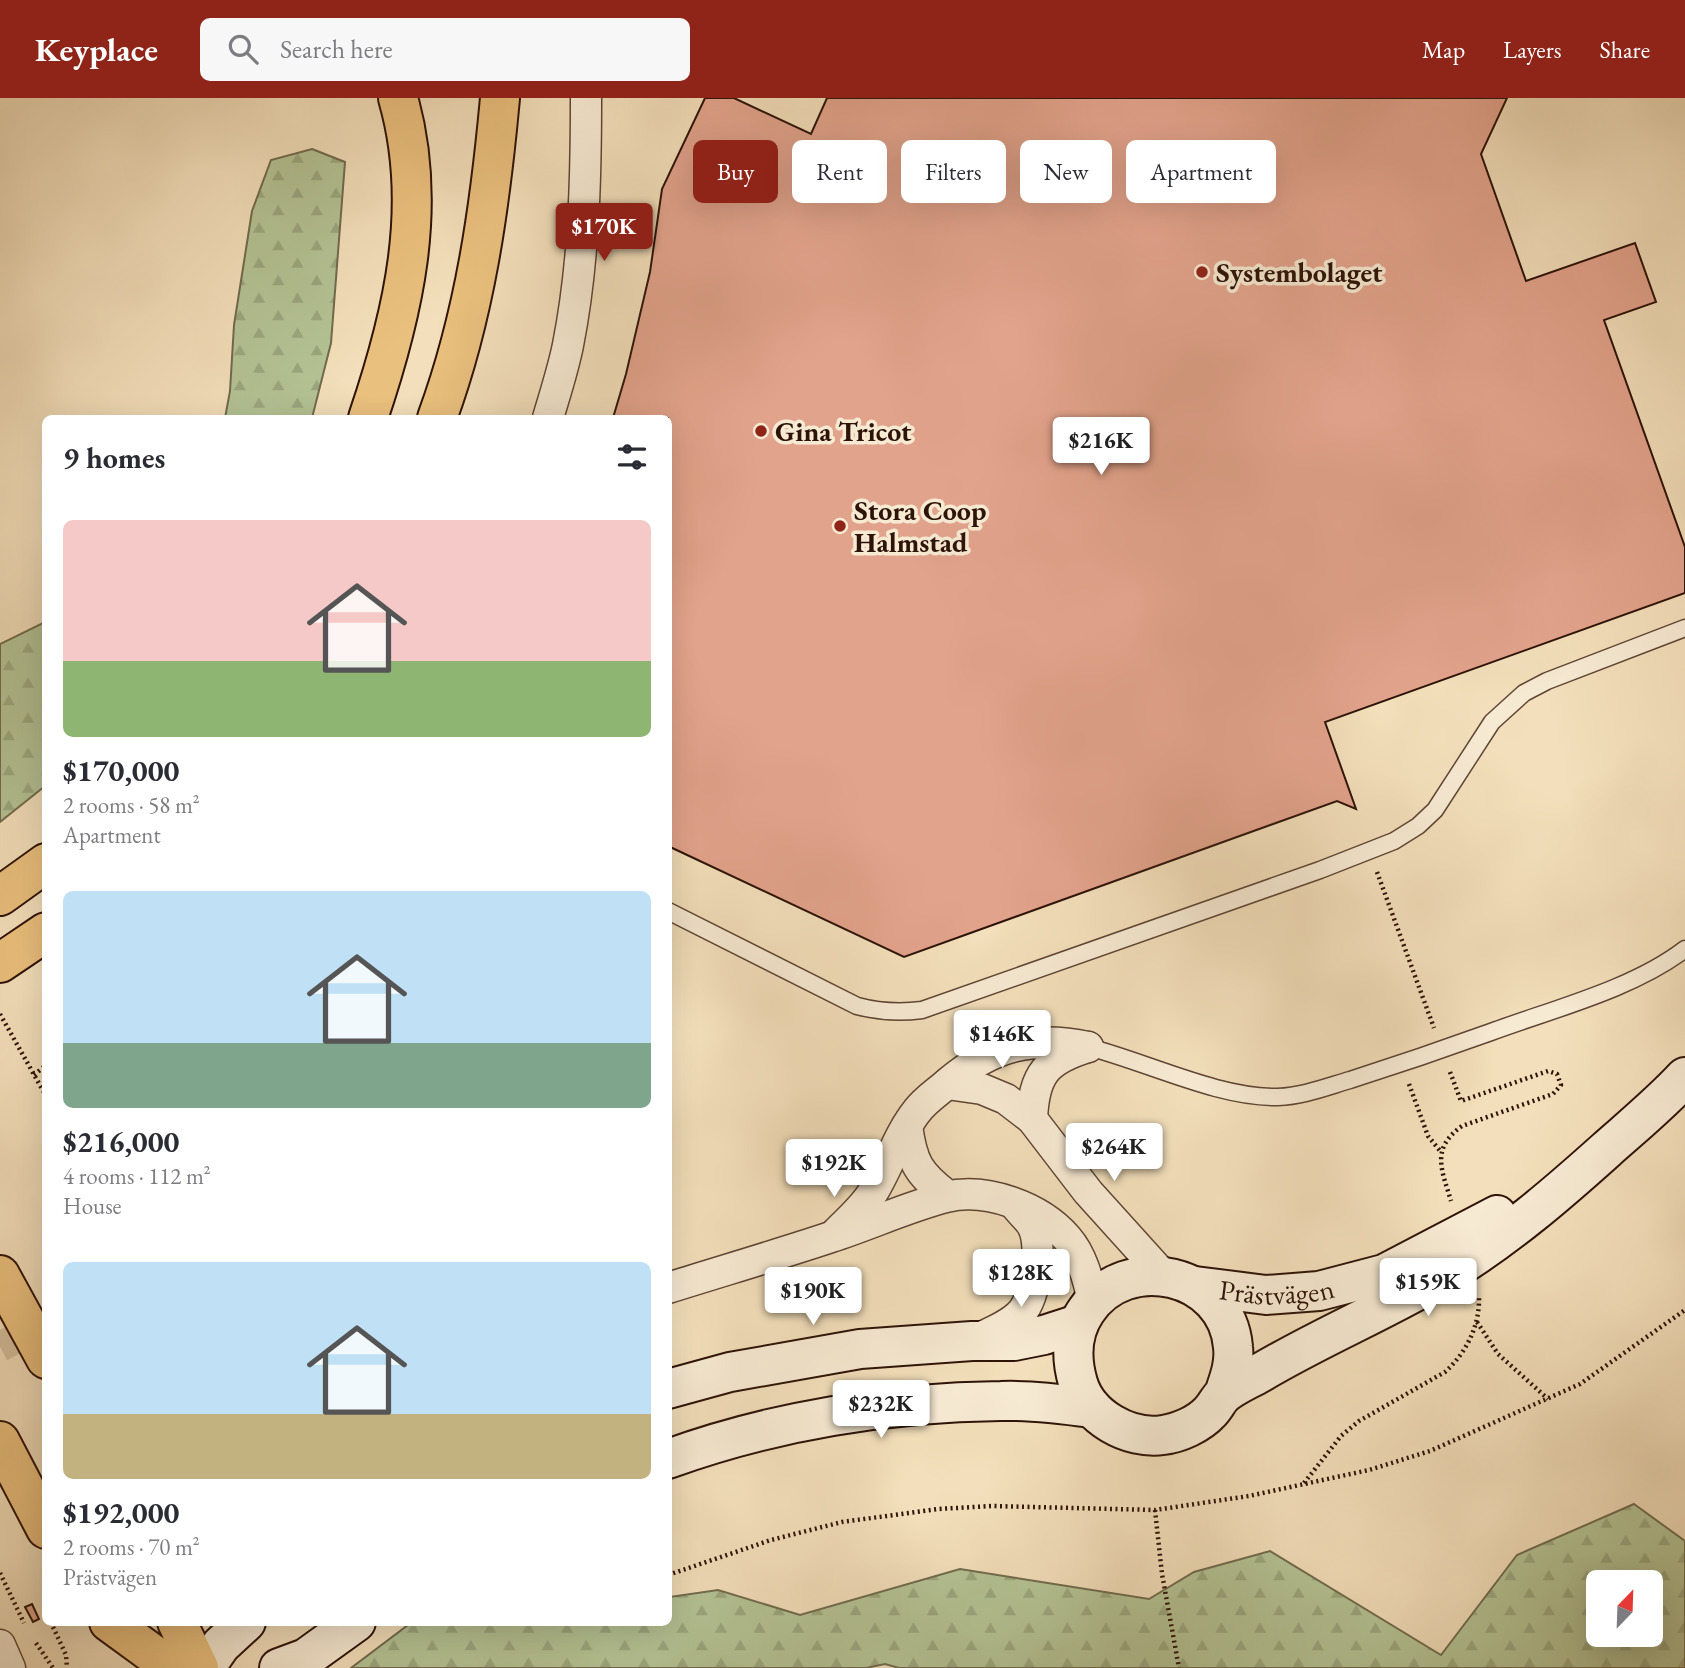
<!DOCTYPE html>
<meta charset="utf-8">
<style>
:root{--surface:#fff;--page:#f7f7f7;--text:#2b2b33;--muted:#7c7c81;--accent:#8f2418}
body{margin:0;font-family:"EB Garamond",serif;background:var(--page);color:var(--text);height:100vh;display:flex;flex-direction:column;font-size:26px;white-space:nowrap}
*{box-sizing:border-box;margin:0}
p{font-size:23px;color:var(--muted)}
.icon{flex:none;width:38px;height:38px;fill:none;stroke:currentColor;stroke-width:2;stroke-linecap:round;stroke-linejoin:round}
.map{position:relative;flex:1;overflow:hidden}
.details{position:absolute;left:42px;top:317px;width:630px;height:1211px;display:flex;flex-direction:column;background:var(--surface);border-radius:10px;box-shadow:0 7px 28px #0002}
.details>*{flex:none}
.hud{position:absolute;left:693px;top:42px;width:665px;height:63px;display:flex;gap:14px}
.needle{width:46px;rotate:23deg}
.buttons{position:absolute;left:1586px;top:1472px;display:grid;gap:14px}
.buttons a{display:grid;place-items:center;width:77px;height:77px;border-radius:10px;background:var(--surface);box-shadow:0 7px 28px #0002;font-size:35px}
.price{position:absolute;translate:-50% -60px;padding:0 16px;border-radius:7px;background:#fff;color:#222;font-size:23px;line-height:46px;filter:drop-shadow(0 2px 4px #0008)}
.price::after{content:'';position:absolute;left:50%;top:42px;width:21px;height:16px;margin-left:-10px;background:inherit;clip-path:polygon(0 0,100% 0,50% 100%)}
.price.selected{background:var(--accent);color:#fff}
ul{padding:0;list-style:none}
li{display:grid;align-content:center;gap:14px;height:371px;padding:0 21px}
li span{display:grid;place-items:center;height:217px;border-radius:10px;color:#555}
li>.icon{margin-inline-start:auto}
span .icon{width:126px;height:126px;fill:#fffc;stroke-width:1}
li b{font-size:30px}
h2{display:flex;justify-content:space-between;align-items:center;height:84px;padding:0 21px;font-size:30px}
.pill{padding:0 24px;border-radius:10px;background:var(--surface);box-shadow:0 7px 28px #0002;font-size:24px;line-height:63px}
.pill.selected{background:var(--accent);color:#fff}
header{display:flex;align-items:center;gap:42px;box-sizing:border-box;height:98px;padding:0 35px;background:var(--accent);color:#fff}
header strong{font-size:33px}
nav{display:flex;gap:38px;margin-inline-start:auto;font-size:24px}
.search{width:490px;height:63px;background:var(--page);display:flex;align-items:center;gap:18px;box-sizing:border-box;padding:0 24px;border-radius:10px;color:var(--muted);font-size:26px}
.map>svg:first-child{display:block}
</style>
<header>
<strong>Keyplace</strong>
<div class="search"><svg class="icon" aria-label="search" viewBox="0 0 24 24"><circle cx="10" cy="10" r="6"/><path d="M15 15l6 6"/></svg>Search here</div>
<nav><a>Map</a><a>Layers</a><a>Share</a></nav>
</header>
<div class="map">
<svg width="1685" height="1570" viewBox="0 0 1685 1570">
<defs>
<pattern id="forest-firs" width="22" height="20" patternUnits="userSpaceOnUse" patternTransform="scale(1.75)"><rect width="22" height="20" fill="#b4c395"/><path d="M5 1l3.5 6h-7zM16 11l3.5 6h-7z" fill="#9ba77f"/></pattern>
</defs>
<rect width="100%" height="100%" fill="#f3dfbb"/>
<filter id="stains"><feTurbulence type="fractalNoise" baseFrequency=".00286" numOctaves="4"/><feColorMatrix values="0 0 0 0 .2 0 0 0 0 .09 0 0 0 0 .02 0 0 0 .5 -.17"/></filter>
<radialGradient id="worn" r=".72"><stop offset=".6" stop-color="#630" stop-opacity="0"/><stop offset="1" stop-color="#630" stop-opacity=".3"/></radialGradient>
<g fill="url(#forest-firs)" stroke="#716b4e" stroke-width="2" fill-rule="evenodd">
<path d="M312 51 345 64 331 245 312 320H225L230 293 234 227 252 113 271 62Z"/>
<path d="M45 524V688L0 724V546Z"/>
<path d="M1634 1406 1685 1443V1570H899L885 1566 866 1570H351L412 1524H668L669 1499 718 1492 800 1517 960 1471 1149 1501 1194 1474 1270 1453 1441 1557 1517 1457ZM1650 1484V1536H1598V1484Z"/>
</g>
<g fill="#e2a38c" stroke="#2e1308" stroke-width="2">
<path d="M705 0H734L811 36 827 0H1507L1481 56 1526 183 1635 145 1656 204 1604 222 1685 449V495L1325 624 1356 711 1337 703 904 859 668 748V320H613L626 276 650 174 662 91Z"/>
<path d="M32 1506 39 1521 33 1524 25 1509Z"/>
</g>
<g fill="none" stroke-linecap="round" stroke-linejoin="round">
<path stroke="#d5c0a0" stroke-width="30" stroke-dasharray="30 15" stroke-linecap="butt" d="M0 1249 46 1224"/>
<defs>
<g id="lane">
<path d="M668 813 857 908C880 914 899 915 922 912L1320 772 1394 743 1418 728 1435 712 1492 624 1524 595 1547 583 1685 530"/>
<path d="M1088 949C1147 964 1218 1000 1278 999 1303 998 1326 989 1350 982 1397 967 1444 951 1491 934 1553 911 1633 891 1685 851"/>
</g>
<g id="street">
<path d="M548 320C555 296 563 272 568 247 584 166 586 82 586 0"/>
<path d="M947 986 982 991 1006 1001 1032 1021 1088 1094 1163 1177"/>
<path d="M1032 1021C1034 976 1046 962 1088 949"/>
<path d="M907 1028C912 1064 918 1076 948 1098"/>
<path d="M837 1134C850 1121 864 1109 873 1094 889 1068 898 1037 917 1013 926 1001 938 994 949 984 992 948 1033 937 1088 949"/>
<path d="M668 1190C722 1173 777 1157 831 1139 869 1127 907 1109 946 1099 986 1089 1040 1109 1067 1140 1082 1157 1088 1181 1093 1203"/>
<path d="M975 1242C990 1235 1011 1227 1022 1214 1035 1198 1043 1148 1033 1129 1030 1122 1021 1115 1016 1108"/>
<path d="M0 1547 10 1570"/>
</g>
<g id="secondary">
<path id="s1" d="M1195 1188 1266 1197 1319 1193 1384 1176 1497 1117"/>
<path d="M668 1291 730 1274 860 1251 972 1243H1014L1044 1237 1078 1226"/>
<path d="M1224 1296C1229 1281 1235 1266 1233 1249 1227 1175 1126 1152 1086 1213 1071 1235 1071 1261 1078 1285 1088 1319 1129 1342 1163 1337 1179 1335 1199 1326 1210 1314 1215 1309 1218 1302 1223 1297 1233 1288 1248 1282 1260 1275 1322 1238 1389 1211 1450 1174 1506 1140 1557 1096 1606 1052 1633 1028 1661 1005 1685 979"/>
<path d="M668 1361C773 1323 890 1304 1001 1303 1031 1302 1062 1306 1092 1310"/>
<path d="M205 1570 221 1547 246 1524"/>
<path d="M279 1570 306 1560 356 1524"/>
</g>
<g id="primary">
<path d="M0 1177 46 1261"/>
<path d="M0 1343 46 1431"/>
<path d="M109 1524 157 1559 179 1570"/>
<path d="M177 1524 199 1570"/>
</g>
<g id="highway">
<path d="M368 320C403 217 429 108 398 0"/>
<path d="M437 320C475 217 490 109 500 0"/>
<path d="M0 798 46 765"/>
<path d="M0 865 46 834"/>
</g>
</defs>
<use href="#lane" stroke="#5f4635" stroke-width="19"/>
<use href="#street" stroke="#5f4635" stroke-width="33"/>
<use href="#secondary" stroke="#2e1308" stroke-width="42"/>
<use href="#primary" stroke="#2e1308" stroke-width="42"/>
<use href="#highway" stroke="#2e1308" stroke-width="42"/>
<g stroke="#2e1308" stroke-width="4.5" stroke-dasharray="2 3.5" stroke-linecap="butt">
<path d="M1377 774 1434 930"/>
<path d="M0 916 46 998"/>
<path d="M1450 974 1461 1003 1548 973 1557 976 1561 987 1553 996 1462 1028C1430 1051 1442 1072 1451 1103"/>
<path d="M34 977 46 967"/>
<path d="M1409 986 1428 1038 1441 1054"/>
<path d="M1477 1224 1498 1256 1548 1301"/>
<path d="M1304 1385 1341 1338 1359 1323 1445 1274C1466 1255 1480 1228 1479 1198"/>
<path d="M1155 1412 1162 1476 1179 1570"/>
<path d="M0 1475 24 1525"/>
<path d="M668 1477 771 1442 842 1424 938 1411 992 1408 1155 1412 1249 1398 1369 1372 1430 1353 1580 1286 1685 1212"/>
<path d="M53 1529 66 1557 67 1570"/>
<path d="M36 1545 53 1570"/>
</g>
<use href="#lane" stroke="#f7ead3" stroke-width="16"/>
<use href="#street" stroke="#f7ead3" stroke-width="30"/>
<use href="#secondary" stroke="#f7ead3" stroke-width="38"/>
<use href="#primary" stroke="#eac07e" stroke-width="38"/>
<use href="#highway" stroke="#eac07e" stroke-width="38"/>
</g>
<g fill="#8f2418" stroke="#f7ead3" stroke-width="2.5">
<circle cx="1202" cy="174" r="7"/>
<circle cx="761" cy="333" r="7"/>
<circle cx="840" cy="428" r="7"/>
</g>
<g text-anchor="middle" stroke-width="7" stroke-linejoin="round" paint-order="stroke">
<g font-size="28" font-weight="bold" fill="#2e1308" stroke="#f7ead3" text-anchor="start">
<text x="1216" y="184">Systembolaget</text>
<text x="775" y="343">Gina Tricot</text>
<text x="854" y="422">Stora Coop<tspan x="854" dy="32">Halmstad</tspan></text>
</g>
<g font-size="28" fill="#2e1308" stroke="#f7ead3">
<text dy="10" stroke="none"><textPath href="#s1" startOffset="82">Prästvägen</textPath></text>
</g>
</g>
<rect width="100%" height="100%" filter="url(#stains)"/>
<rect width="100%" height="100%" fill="url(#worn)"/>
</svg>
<div class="buttons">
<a><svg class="needle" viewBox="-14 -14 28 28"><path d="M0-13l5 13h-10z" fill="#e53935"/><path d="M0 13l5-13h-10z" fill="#7c7c81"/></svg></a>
</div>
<b class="price selected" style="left:604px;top:165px">$170K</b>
<b class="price" style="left:1101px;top:379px">$216K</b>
<b class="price" style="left:1002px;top:972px">$146K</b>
<b class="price" style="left:1114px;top:1085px">$264K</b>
<b class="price" style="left:834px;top:1101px">$192K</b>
<b class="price" style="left:1021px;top:1211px">$128K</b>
<b class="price" style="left:1428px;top:1220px">$159K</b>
<b class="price" style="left:813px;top:1229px">$190K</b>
<b class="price" style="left:881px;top:1342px">$232K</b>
<div class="hud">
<a class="pill selected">Buy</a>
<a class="pill">Rent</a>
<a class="pill">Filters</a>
<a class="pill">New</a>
<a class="pill">Apartment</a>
</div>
<section class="details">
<h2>9 homes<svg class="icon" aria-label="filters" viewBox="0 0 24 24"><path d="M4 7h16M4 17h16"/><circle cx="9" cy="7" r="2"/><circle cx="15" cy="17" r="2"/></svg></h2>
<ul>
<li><span style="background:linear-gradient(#f6c9c9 65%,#8fb573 0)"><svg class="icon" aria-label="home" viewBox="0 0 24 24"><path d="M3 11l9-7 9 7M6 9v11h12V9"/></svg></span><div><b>$170,000</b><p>2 rooms · 58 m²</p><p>Apartment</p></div></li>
<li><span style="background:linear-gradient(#bfe0f5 70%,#7fa58c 0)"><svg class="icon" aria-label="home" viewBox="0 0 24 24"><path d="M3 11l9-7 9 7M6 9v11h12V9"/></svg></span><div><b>$216,000</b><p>4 rooms · 112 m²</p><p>House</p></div></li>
<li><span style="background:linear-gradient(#bfe0f5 70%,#c2b280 0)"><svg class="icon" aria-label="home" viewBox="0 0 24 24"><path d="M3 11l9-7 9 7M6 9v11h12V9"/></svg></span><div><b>$192,000</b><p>2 rooms · 70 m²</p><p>Prästvägen</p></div></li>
</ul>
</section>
</div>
